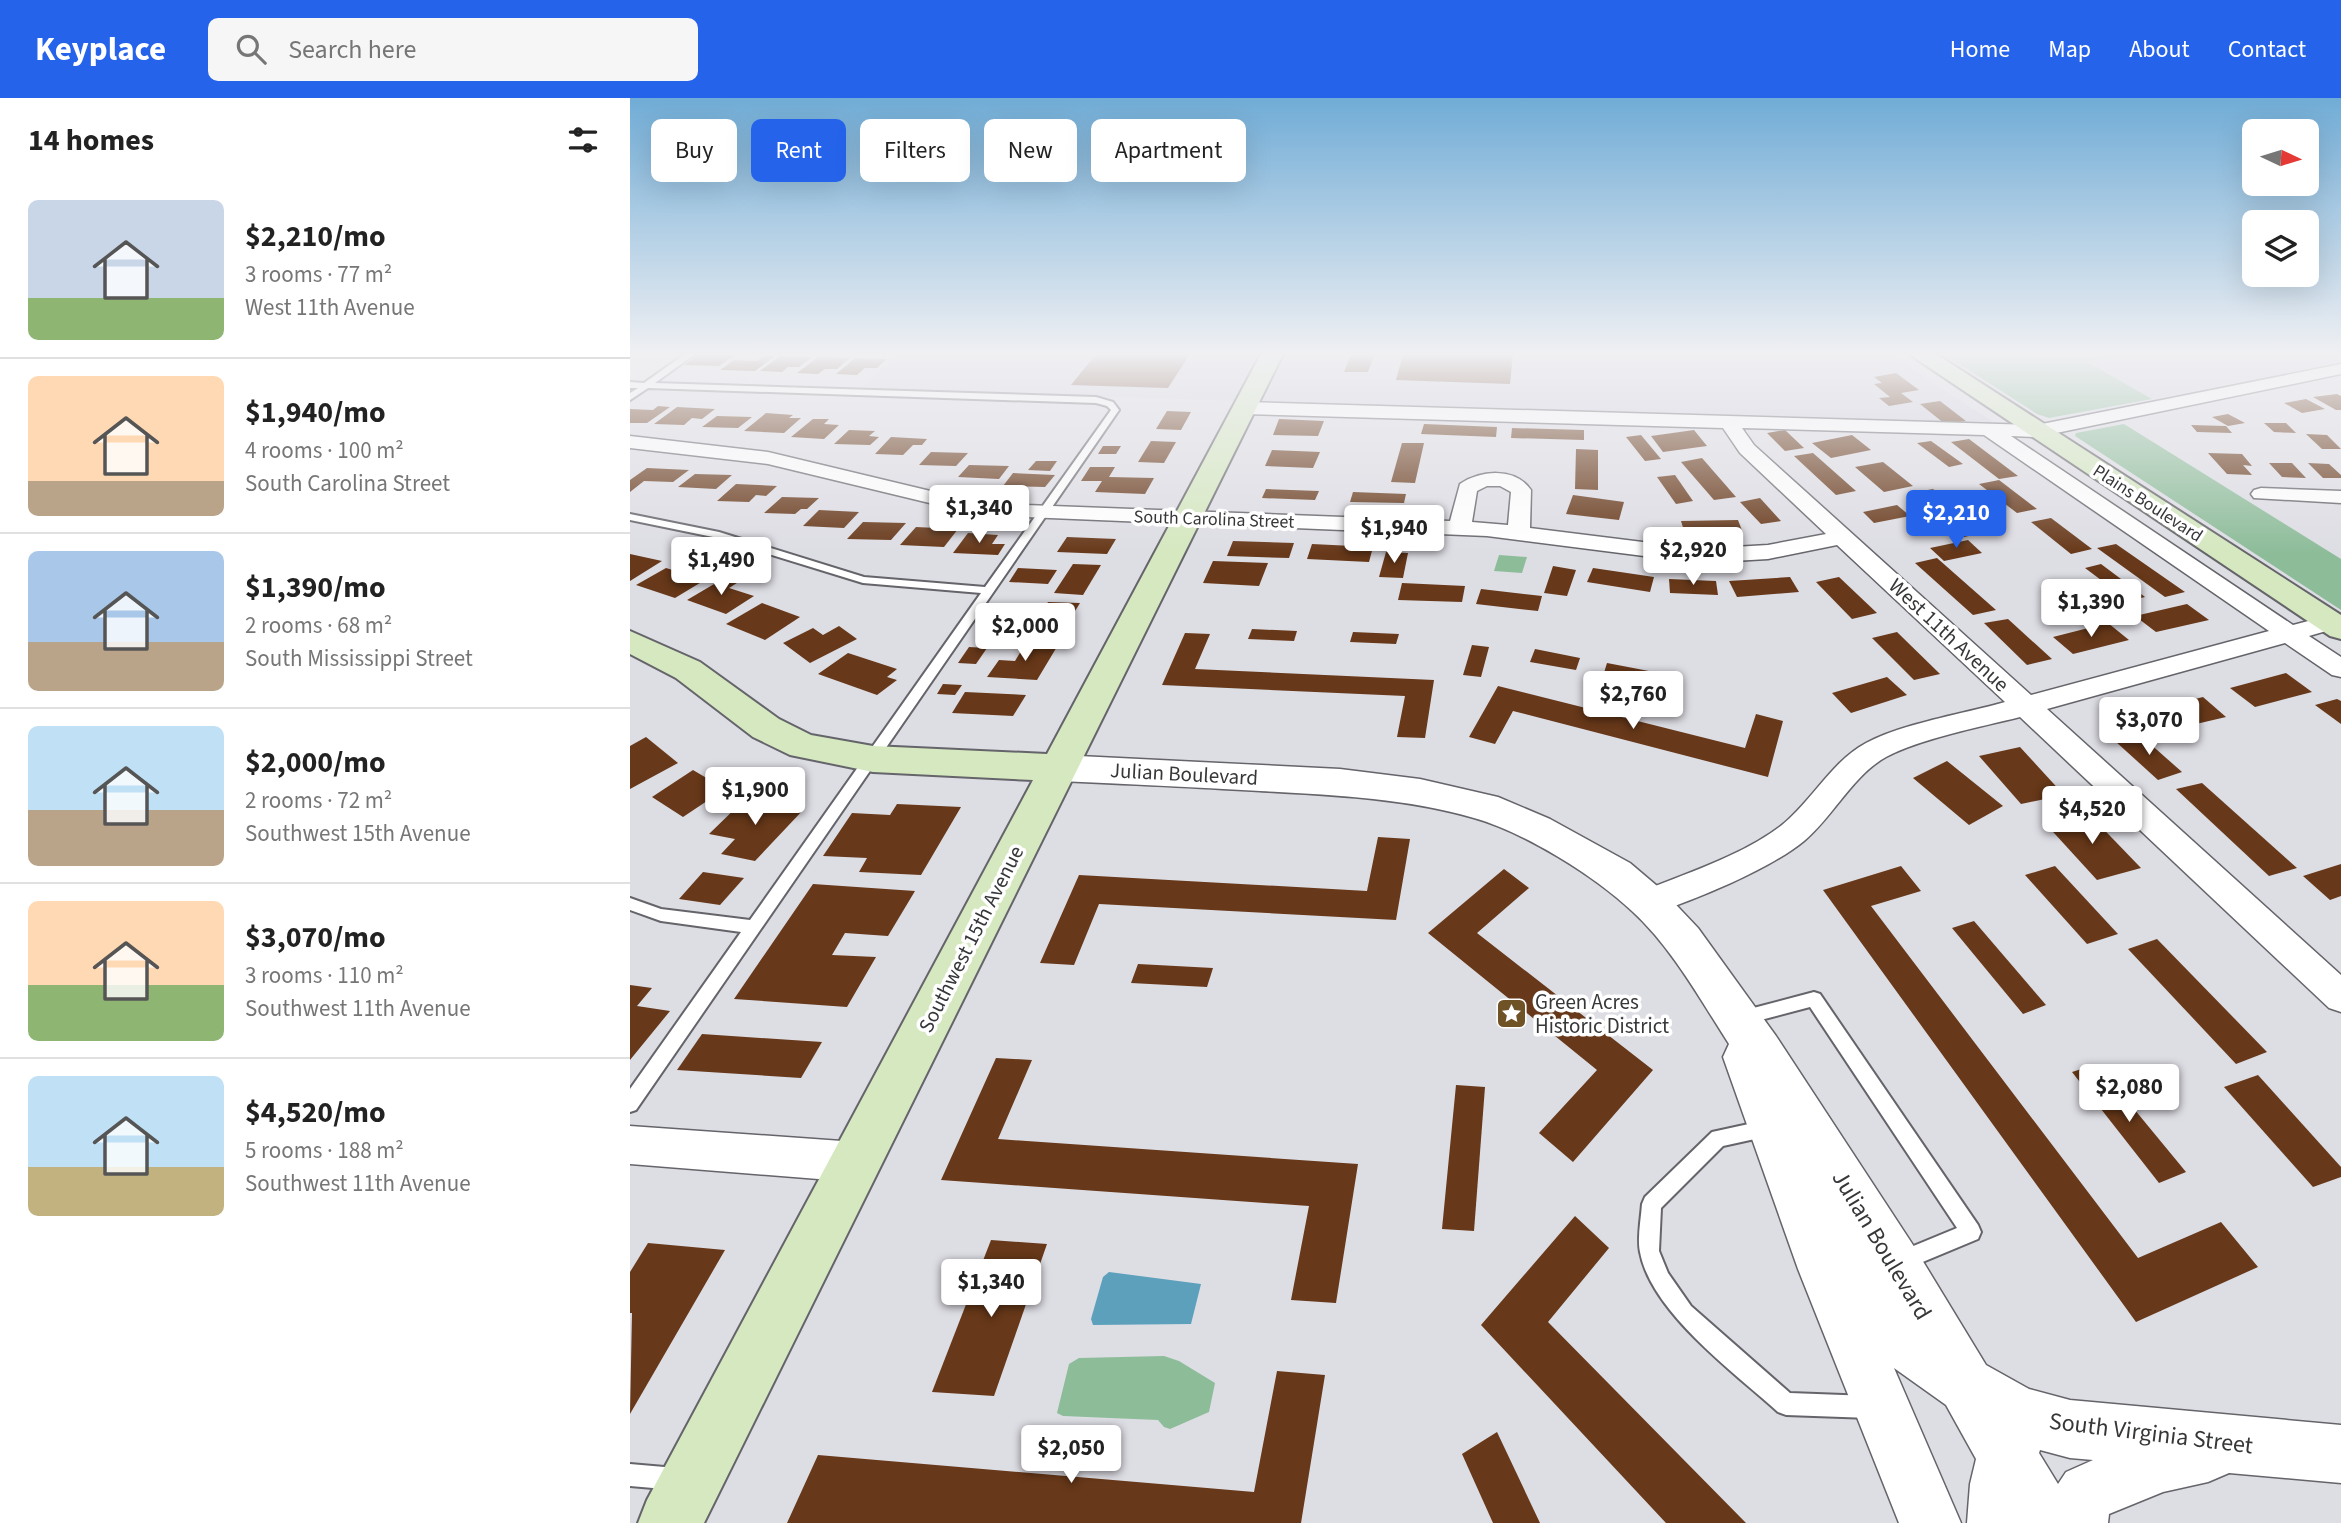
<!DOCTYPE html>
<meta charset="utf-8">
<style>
:root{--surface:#fff;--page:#f6f6f6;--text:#222;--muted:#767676;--line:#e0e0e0;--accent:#2563eb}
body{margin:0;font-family:"Source Sans 3",sans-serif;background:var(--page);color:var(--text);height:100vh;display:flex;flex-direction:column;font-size:26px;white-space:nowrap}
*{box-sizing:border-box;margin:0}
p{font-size:23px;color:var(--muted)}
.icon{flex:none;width:38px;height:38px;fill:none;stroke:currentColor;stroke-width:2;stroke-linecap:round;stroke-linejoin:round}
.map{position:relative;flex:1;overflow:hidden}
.details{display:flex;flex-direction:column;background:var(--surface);width:630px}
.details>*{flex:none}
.banner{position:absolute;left:21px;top:21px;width:665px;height:63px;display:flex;gap:14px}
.needle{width:46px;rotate:94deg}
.controls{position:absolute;left:1612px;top:21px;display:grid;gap:14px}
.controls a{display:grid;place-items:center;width:77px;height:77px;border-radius:10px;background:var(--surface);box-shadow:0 7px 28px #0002;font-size:35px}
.price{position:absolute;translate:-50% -60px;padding:0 16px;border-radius:7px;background:#fff;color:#222;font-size:23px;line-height:46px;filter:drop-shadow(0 2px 4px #0008)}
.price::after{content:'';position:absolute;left:50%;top:42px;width:21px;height:16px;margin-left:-10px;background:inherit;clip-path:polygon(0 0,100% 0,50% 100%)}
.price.on{background:var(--accent);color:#fff}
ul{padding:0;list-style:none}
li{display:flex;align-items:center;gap:21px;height:175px;padding:0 28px}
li+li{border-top:2px solid var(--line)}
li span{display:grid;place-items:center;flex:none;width:196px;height:140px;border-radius:10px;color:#555}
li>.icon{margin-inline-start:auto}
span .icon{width:84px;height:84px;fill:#fffc;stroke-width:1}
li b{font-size:30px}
h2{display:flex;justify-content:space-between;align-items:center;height:84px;padding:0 28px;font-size:30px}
.chip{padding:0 24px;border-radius:10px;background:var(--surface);box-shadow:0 7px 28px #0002;font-size:24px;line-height:63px}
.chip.on{background:var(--accent);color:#fff}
header{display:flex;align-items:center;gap:42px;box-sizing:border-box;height:98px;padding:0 35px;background:var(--accent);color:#fff}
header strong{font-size:33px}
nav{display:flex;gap:38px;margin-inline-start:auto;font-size:24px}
.search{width:490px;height:63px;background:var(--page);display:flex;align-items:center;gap:18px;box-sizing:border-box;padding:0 24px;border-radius:10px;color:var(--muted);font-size:26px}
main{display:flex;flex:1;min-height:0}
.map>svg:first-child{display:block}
</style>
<header>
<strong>Keyplace</strong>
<div class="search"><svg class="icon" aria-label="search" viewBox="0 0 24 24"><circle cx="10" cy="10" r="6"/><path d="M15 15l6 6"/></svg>Search here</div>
<nav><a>Home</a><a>Map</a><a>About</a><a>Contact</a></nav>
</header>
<main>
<section class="details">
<h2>14 homes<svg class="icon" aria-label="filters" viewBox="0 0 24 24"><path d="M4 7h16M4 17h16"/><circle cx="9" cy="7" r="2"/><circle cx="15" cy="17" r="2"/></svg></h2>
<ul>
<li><span style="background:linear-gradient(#c9d6e8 70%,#8fb573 0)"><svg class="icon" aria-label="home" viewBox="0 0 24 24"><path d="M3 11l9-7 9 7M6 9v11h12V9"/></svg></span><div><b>$2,210/mo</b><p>3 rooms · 77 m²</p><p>West 11th Avenue</p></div></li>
<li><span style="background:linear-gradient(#ffd9b3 75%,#b9a48a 0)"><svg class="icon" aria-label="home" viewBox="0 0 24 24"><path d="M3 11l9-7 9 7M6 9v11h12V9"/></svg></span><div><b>$1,940/mo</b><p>4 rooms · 100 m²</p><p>South Carolina Street</p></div></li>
<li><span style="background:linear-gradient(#a9c7e8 65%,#b9a48a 0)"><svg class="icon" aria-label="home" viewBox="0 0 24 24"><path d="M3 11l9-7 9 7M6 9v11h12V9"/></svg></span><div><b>$1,390/mo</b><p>2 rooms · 68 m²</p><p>South Mississippi Street</p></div></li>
<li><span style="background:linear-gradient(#bfe0f5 60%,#b9a48a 0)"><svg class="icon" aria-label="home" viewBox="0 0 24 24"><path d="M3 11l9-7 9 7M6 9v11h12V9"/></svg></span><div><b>$2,000/mo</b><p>2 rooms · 72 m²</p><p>Southwest 15th Avenue</p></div></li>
<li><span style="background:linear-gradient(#ffd9b3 60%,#8fb573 0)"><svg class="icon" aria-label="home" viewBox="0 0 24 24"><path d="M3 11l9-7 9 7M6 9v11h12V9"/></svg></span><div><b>$3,070/mo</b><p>3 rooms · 110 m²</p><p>Southwest 11th Avenue</p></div></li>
<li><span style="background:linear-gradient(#bfe0f5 65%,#c2b280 0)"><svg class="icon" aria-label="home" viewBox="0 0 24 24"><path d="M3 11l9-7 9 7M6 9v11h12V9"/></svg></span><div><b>$4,520/mo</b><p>5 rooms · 188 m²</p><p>Southwest 11th Avenue</p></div></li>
</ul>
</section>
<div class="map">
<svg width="1711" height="1425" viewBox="0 0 1711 1425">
<rect width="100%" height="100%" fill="#dddde4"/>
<g fill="#d0d1de">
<path d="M267 256H1260L1368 327 230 291Z"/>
<path d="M1500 256 1711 257V264L1522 301 1456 264Z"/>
</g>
<g fill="#8dbc99">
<path d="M1315 257H1500L1457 264 1522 301 1419 320 1407 316Z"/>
<path d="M1494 326 1711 461V512L1445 338 1446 335Z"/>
<path d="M869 457 897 459 892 475 864 473Z"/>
<path d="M534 1258 549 1263 585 1285 579 1314 540 1331 534 1329 528 1322 433 1318 427 1315 439 1266 449 1260Z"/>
</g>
<path fill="#5ca0bc" d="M479 1174 571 1186 561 1226 463 1227 461 1221 473 1179Z"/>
<g fill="#673819">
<path d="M69 256H92L105 257 89 268 54 267Z"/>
<path d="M466 256H560L538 290 441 287Z"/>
<path d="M721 256H745L738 274H714Z"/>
<path d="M773 256H883L880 286 766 282Z"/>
<path d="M135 257 145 258 125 273 90 272 104 262 127 263Z"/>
<path d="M150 258 182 259 169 269H158L152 274 130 273Z"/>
<path d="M188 259 220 260 207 271H195L188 276 167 275Z"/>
<path d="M225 260 257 261 247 270H235L227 277 206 276Z"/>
<path d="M1266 275 1289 292 1271 295 1283 304 1259 308 1249 300 1260 299 1244 286 1252 285 1244 279Z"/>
<path d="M1707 296 1711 298V312H1706L1683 299Z"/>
<path d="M1676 301 1695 311 1672 315 1654 305Z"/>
<path d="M1310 303 1336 323 1315 326 1290 306Z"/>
<path d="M28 308 40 309 17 325H0V311L23 312Z"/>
<path d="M47 309 85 311 72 321 62 320 54 327 24 326Z"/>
<path d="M537 313 561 314 551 332 526 331Z"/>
<path d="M136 315 163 317 159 320H171L154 335 114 333Z"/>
<path d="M1598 316 1615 325 1598 328 1582 319Z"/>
<path d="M87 318 122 319 108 330 72 329Z"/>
<path d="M183 321H199L194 326 209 327 194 341 161 339Z"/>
<path d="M649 321 694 323 688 338 643 337Z"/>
<path d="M1634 325H1656L1666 335 1644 334Z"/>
<path d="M794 326 867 329 866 339 791 336Z"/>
<path d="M1561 327 1596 328 1602 335 1567 334Z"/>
<path d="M882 330 954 332V342L881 340Z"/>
<path d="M219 332 245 333 239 338 249 339 240 347 204 346Z"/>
<path d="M1064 332 1077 348 1033 354 1021 338Z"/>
<path d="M1155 332 1174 350 1155 353 1137 335Z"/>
<path d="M1676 336 1697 337 1711 351H1692Z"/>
<path d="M1011 337 1031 361 1015 363 996 339Z"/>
<path d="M1222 337 1241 352 1201 360 1182 345Z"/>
<path d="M261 339 297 341 292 347H283L273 357 245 356Z"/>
<path d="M1339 341 1388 378 1369 381 1321 344Z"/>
<path d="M521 343 546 344 534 365 508 364Z"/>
<path d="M1301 343 1333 366 1319 369 1287 345Z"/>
<path d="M772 345H794L785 385 761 384Z"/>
<path d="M473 348H491L486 356H468Z"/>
<path d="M946 351 968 352V392L945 391Z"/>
<path d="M642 352 690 354 683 370 635 368Z"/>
<path d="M301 354 338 355 326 368 289 367Z"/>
<path d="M1183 355 1226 393 1206 397 1164 358Z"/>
<path d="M1578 355 1612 356 1622 368 1613 367 1622 377 1597 376Z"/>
<path d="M1072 360 1106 399 1084 402 1051 364Z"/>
<path d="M406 363H427L420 373 398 372Z"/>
<path d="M1253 364 1283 388 1254 394 1225 369Z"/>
<path d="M1639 365H1662L1676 380 1652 379Z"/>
<path d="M1678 365 1699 366 1711 377V380H1693Z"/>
<path d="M339 367 379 368 369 381 328 379Z"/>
<path d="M460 369H485L479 379 524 380 515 396 465 394 472 383H451Z"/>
<path d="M17 370 59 372 43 384 14 383 0 394V382Z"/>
<path d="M383 375 425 377 415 389 373 388Z"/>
<path d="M65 376 102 377 86 391 48 389Z"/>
<path d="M1045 377 1063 403 1046 406 1027 379Z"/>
<path d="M1369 382 1407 411 1387 415 1349 386Z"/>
<path d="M106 386 147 388 136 398 126 397 119 404 87 403Z"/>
<path d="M636 391 689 393 685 402 632 400Z"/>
<path d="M1303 391 1356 434 1334 439 1282 395Z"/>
<path d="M723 394 776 396 774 405 720 404Z"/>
<path d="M943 397 994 404 989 422 936 416Z"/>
<path d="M152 399 189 400 177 411H171L165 416 134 415Z"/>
<path d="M1130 400 1151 423 1131 426 1110 404Z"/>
<path d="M1267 407 1280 418 1244 425 1233 414Z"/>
<path d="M189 412 229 414 214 430 173 428Z"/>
<path d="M1421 420 1462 451 1441 456 1401 424Z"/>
<path d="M1108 422 1113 435 1055 436 1051 423Z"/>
<path d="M233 424 276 425 261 442 217 441Z"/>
<path d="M286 429 328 431 314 449 270 447Z"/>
<path d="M338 435 368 437 362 446H375L368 457 323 455Z"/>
<path d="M437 439 486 441 477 456 427 454Z"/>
<path d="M1338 442 1352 455 1314 463 1300 450Z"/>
<path d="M603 443 664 445 659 460 597 458Z"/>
<path d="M682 446 743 449 739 464 677 461Z"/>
<path d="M1486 446 1555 494 1535 499 1467 450Z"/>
<path d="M756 454 778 455 773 480 749 479Z"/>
<path d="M0 456 32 463 0 483Z"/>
<path d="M1307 460 1366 512 1343 517 1285 465Z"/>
<path d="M80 462 98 468 45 500 6 487 36 470 56 476Z"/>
<path d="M583 463 638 465 629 488 573 485Z"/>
<path d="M443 466 471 467 453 497 424 495Z"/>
<path d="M1471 466 1515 499 1499 503 1455 470Z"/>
<path d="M923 468 946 472 937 498 914 495Z"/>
<path d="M388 470 427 472 418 486 379 484Z"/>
<path d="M963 470 1024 479 1020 494 957 484Z"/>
<path d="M96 479 110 483 99 490 124 498 96 516 57 502Z"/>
<path d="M1160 479 1169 494 1107 499 1099 483Z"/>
<path d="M1209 479 1247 515 1222 521 1186 484Z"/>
<path d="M1039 481 1086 483 1088 497 1040 495Z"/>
<path d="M772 485 835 488 832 504 768 502Z"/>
<path d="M851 491 912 498 908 513 846 506Z"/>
<path d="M418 504 450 505 431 536 399 535Z"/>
<path d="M132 505 170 519 135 542 96 526Z"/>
<path d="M1557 506 1579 522 1526 534 1505 518Z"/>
<path d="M1378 521 1422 561 1397 567 1354 525Z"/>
<path d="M1478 525 1499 542 1443 556 1423 539Z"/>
<path d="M209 528 227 541 180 565 153 545 183 530 193 537Z"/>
<path d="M622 531 667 533 664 543 618 541Z"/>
<path d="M723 534 769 536 766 546 720 544Z"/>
<path d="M1267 534 1310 576 1284 582 1242 540Z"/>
<path d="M555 535 580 536 565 571 804 582 795 640 767 639 775 598 532 587Z"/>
<path d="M396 545 428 547 407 582 357 579 369 562 385 563Z"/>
<path d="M842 547 859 549 851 579 833 577Z"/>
<path d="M339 549 357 550 346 566 328 565Z"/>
<path d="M905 551 950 560 946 572 900 564Z"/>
<path d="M218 555 267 571 257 579 267 582 247 597 188 576Z"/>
<path d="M977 565 1024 574 1020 587 973 578Z"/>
<path d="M1656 575 1682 594 1625 609 1600 590Z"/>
<path d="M1257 579 1277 597 1221 615 1202 595Z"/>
<path d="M313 586 332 587 325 597 307 596Z"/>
<path d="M868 588 1115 650 1126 616 1153 623 1138 679 883 613 865 646 839 639Z"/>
<path d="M335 594 396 597 383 618 322 615Z"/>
<path d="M1573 599 1596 619 1536 633 1514 614Z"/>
<path d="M1707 601 1711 603V626L1685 607Z"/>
<path d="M1509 636 1552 674 1528 682 1485 643Z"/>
<path d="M16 639 48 665 0 691V648Z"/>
<path d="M1390 649 1434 697 1391 706 1349 658Z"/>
<path d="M1317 663 1373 708 1339 727 1283 680Z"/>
<path d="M63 672 95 691 53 719 22 699Z"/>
<path d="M1572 685 1667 770 1639 778 1546 691Z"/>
<path d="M116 700 174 711 125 763 91 756 105 741 79 736Z"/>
<path d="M267 706 331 709 291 777 229 774 237 760 193 758 222 715 260 717Z"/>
<path d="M1456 713 1511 770 1467 782 1414 724Z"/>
<path d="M748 739 780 741 766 822 469 806 444 867 410 865 449 777 737 793Z"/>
<path d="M1711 766V798L1700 802 1673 778Z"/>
<path d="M1271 768 1291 793 1241 808 1508 1160 1591 1124 1628 1169 1506 1224 1193 792Z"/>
<path d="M1425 768 1488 836 1457 846 1395 777Z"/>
<path d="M874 771 899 790 847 835 1023 972 943 1064 909 1035 967 972 798 835Z"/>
<path d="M73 774 114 780 90 807 49 801Z"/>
<path d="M183 786 285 793 258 838 215 835 202 857 246 859 217 909 104 901Z"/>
<path d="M1344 823 1416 907 1393 916 1322 830Z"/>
<path d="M1527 841 1637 954 1606 966 1498 851Z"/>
<path d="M508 866 583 870 577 889 501 885Z"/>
<path d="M0 887 22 890 7 908 40 913 0 962Z"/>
<path d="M72 936 192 944 171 980 47 972Z"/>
<path d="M366 960 402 962 368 1041 728 1066 706 1205 661 1202 679 1108 311 1082Z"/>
<path d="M1467 966 1556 1074 1529 1085 1442 974Z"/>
<path d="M1628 977 1711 1069V1079L1683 1089 1594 989Z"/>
<path d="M826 987 855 989 844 1133 812 1131Z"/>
<path d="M945 1118 979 1150 918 1224 1116 1425H1036L851 1227Z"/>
<path d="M361 1142 417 1146 364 1298 302 1294Z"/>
<path d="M18 1145 95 1152 0 1316 2 1215H0V1174Z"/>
<path d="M647 1273 695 1277 671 1425H157L188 1357 624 1394Z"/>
<path d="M867 1334 910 1425H863L832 1356Z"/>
</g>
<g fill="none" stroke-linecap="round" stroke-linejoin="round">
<defs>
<g id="service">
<path d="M55 256H65L25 285 466 299 483 304 489 312 6 1012 0 1014V991L111 834 31 823 0 812V800L31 811 120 822 351 495 233 485 83 439 0 422V416L89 434 234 479 355 489 481 312 477 308 466 305 18 290 0 302V295L8 290H0V284L14 285Z"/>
<path d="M1184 894 1190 896 1348 1127 1351 1134 1348 1141 1271 1173 1264 1170 1261 1163 1264 1156 1327 1130 1180 909 1112 927 1106 925 1104 920 1106 915 1112 913Z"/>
<path d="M1137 1022 1143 1025 1146 1031 1143 1037 1093 1048 1031 1110 1029 1153 1038 1175 1061 1208 1160 1295 1240 1298 1248 1301 1251 1309 1248 1317 1240 1320 1156 1317 1148 1314C1104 1274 1021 1214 1010 1154 1007 1140 1011 1121 1012 1106L1015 1099 1082 1034Z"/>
<path d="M0 1366 46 1370 54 1373 57 1381 54 1389 46 1392 0 1388Z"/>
</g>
<g id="minor">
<path d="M1711 266V276L1407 339 1381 338 1663 527 1701 517 1711 521 1710 529 1679 538 1711 559V579L1702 577 1655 545 1417 611 1711 877V914L1699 910 1390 619C1351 629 1289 641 1256 659 1222 678 1203 719 1174 743 1137 773 1064 802 1019 817L1008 813 1003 804 1008 795C1054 776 1112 758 1152 727 1182 703 1202 663 1236 645 1274 625 1333 616 1375 604L1207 447 1138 461 1069 465 857 438 396 419 312 408 138 366 0 350V338L138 354 313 396 396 407 820 423 830 386C851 372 885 369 901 392L900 430 1069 451 1138 447 1196 436 1110 355 1093 330 614 316 605 310 614 304 1407 327ZM1112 330 1354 337 1639 533 1401 597 1124 347ZM857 388H870L881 394 878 427 842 424 847 393Z"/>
<path d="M1631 390 1711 393V405L1624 400 1621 396 1624 392Z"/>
<path d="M0 1028 226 1044 240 1050 246 1064 240 1078 226 1084 0 1066Z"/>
</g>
<path id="tertiary" d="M429 657 710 671 790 681 868 699 920 721 1000 765 1033 793 1068 830 1146 938 1283 1147 1356 1267 1399 1291 1440 1302 1711 1327V1385L1599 1375 1578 1384 1533 1394 1479 1416 1478 1425H1337L1340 1386 1346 1361 1316 1307 1264 1270 1331 1425H1269L1168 1171 1093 959 1099 946C1070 901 1042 850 1003 814 965 778 894 734 844 720 775 700 702 697 630 693 563 689 496 686 429 683L417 679 411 670 417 661ZM1410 1352 1440 1360 1463 1362 1436 1374 1428 1386 1409 1355Z"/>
<g id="secondary">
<path d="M631 256H653L74 1425H8L17 1402 403 682 243 674 160 657 123 639 46 580 0 556V533L70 564 149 621 181 637 243 648 417 656Z"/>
<path d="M1279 256H1306L1711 517V541L1700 538Z"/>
</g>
</defs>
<use href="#service" stroke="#64646a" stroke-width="4"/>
<use href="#minor" stroke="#64646a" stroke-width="3"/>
<use href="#tertiary" stroke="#64646a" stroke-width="3"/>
<use href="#secondary" stroke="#64646a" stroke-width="4"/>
<use href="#service" fill="#fff" fill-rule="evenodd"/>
<use href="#minor" fill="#fff" fill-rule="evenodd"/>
<use href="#tertiary" fill="#fff" fill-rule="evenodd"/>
<use href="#secondary" fill="#d5e8bf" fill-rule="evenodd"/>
</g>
<linearGradient id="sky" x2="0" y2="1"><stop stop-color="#70acd6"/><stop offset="0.56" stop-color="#f0f0f3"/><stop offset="1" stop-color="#f0f0f3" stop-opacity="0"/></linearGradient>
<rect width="1711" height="456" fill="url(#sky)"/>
<defs>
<symbol id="sight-square" viewBox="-11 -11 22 22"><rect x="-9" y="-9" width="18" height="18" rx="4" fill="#705227" stroke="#fff"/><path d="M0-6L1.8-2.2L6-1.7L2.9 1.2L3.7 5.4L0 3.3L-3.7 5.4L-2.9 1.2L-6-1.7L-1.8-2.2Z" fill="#fff"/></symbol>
</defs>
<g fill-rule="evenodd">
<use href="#sight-square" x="864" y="898" width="35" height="35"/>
</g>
<g text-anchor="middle" stroke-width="7" stroke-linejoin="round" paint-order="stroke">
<g font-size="18" fill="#363739" stroke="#fff">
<text transform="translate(1518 405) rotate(33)" y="6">Plains Boulevard</text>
<text transform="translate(584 421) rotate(2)" y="6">South Carolina Street</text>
</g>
<g font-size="21" fill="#363739" stroke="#fff">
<text transform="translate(1319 537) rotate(43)" y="7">West 11th Avenue</text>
<text transform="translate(554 676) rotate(3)" y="7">Julian Boulevard</text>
<text transform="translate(341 841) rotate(-63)" y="7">Southwest 15th Avenue</text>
</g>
<g font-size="21" fill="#363739" stroke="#fff" text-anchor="start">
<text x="905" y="911">Green Acres<tspan x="905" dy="24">Historic District</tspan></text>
</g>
<g font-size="24" fill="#363739" stroke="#fff">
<text transform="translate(1252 1147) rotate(59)" y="8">Julian Boulevard</text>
<text transform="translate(1521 1335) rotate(7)" y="8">South Virginia Street</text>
</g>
</g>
</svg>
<div class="controls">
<a><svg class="needle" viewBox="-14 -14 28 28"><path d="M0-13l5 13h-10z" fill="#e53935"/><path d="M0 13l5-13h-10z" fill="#767676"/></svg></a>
<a><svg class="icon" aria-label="layers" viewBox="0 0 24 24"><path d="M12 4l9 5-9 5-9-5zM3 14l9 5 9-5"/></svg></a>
</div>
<b class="price" style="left:349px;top:447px">$1,340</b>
<b class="price on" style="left:1326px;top:452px">$2,210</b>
<b class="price" style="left:764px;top:467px">$1,940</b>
<b class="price" style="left:1063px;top:489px">$2,920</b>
<b class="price" style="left:91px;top:499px">$1,490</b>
<b class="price" style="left:1461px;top:541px">$1,390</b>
<b class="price" style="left:395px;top:565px">$2,000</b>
<b class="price" style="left:1003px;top:633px">$2,760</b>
<b class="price" style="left:1519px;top:659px">$3,070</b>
<b class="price" style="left:125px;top:729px">$1,900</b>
<b class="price" style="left:1462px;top:748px">$4,520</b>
<b class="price" style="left:1499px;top:1026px">$2,080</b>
<b class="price" style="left:361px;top:1221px">$1,340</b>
<b class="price" style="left:441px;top:1387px">$2,050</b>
<div class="banner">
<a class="chip">Buy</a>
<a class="chip on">Rent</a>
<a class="chip">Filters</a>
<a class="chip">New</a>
<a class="chip">Apartment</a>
</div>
</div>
</main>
